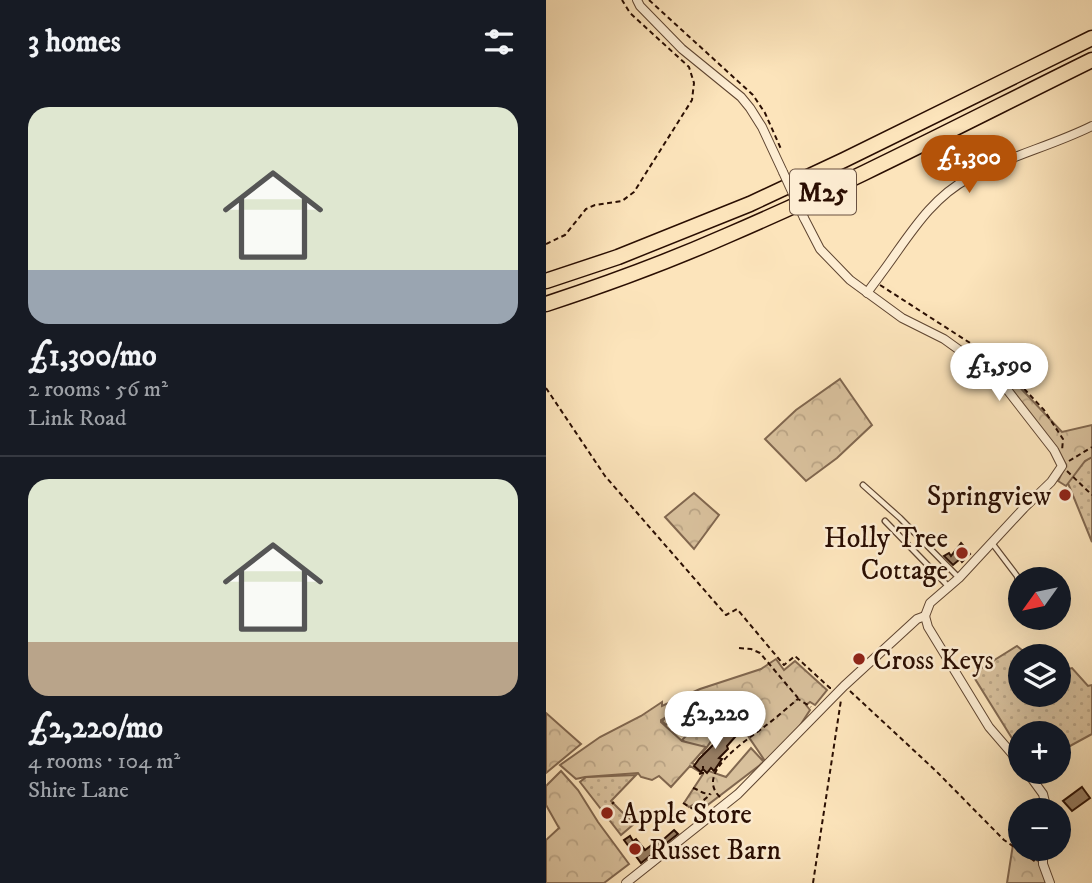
<!DOCTYPE html>
<meta charset="utf-8">
<style>
:root{--surface:#171b24;--page:#20242c;--text:#f1f3f6;--muted:#9ea1a6;--line:#363941;--accent:#b45309}
body{margin:0;font-family:"IM FELL DW Pica",serif;background:var(--page);color:var(--text);height:100vh;display:flex;flex-direction:column;font-size:26px;white-space:nowrap}
*{box-sizing:border-box;margin:0}
p{font-size:23px;color:var(--muted)}
.icon{flex:none;width:38px;height:38px;fill:none;stroke:currentColor;stroke-width:2;stroke-linecap:round;stroke-linejoin:round}
.map{position:relative;flex:1;overflow:hidden}
.panel{display:flex;flex-direction:column;background:var(--surface);width:546px}
.panel>*{flex:none}
.needle{width:46px;rotate:237deg}
.fabs{position:absolute;left:462px;top:567px;display:grid;gap:14px}
.fabs a{display:grid;place-items:center;width:63px;height:63px;border-radius:50%;background:var(--surface);box-shadow:0 7px 28px #0002;font-size:35px}
.price{position:absolute;translate:-50% -60px;padding:0 16px;border-radius:24px;background:#fff;color:#222;font-size:23px;line-height:46px;filter:drop-shadow(0 2px 4px #0008)}
.price::after{content:'';position:absolute;left:50%;top:42px;width:21px;height:16px;margin-left:-10px;background:inherit;clip-path:polygon(0 0,100% 0,50% 100%)}
.price.on{background:var(--accent);color:#fff}
ul{padding:0;list-style:none}
li{display:grid;align-content:center;gap:14px;height:371px;padding:0 28px}
li+li{border-top:2px solid var(--line)}
li span{display:grid;place-items:center;height:217px;border-radius:21px;color:#555}
li>.icon{margin-inline-start:auto}
span .icon{width:126px;height:126px;fill:#fffc;stroke-width:1}
li b{font-size:30px}
h2{display:flex;justify-content:space-between;align-items:center;height:84px;padding:0 28px;font-size:30px}
main{display:flex;flex:1;min-height:0}
.map>svg:first-child{display:block}
</style>
<main>
<section class="panel">
<h2>3 homes<svg class="icon" aria-label="filters" viewBox="0 0 24 24"><path d="M4 7h16M4 17h16"/><circle cx="9" cy="7" r="2"/><circle cx="15" cy="17" r="2"/></svg></h2>
<ul>
<li><span style="background:linear-gradient(#dfe7d0 75%,#9aa5b1 0)"><svg class="icon" aria-label="home" viewBox="0 0 24 24"><path d="M3 11l9-7 9 7M6 9v11h12V9"/></svg></span><div><b>£1,300/mo</b><p>2 rooms · 56 m²</p><p>Link Road</p></div></li>
<li><span style="background:linear-gradient(#dfe7d0 75%,#b9a48a 0)"><svg class="icon" aria-label="home" viewBox="0 0 24 24"><path d="M3 11l9-7 9 7M6 9v11h12V9"/></svg></span><div><b>£2,220/mo</b><p>4 rooms · 104 m²</p><p>Shire Lane</p></div></li>
</ul>
</section>
<div class="map">
<svg width="546" height="883" viewBox="0 0 546 883">
<defs>
<pattern id="grass-dots" width="8" height="8" patternUnits="userSpaceOnUse" patternTransform="scale(1.75)"><rect width="8" height="8" fill="#d8c09c"/><path d="M2 2h.1M6 6h.1" fill="none" stroke="#baa485" stroke-width="1.8" stroke-linecap="round"/></pattern>
<pattern id="forest-crowns" width="20" height="18" patternUnits="userSpaceOnUse" patternTransform="scale(1.75)"><rect width="20" height="18" fill="#d8c09c"/><path d="M2 6a3 3 0 1 1 6 0M12 15a3 3 0 1 1 6 0" fill="none" stroke="#baa485"/></pattern>
</defs>
<rect width="100%" height="100%" fill="#fce4bb"/>
<filter id="stains"><feTurbulence type="fractalNoise" baseFrequency=".00286" numOctaves="4"/><feColorMatrix values="0 0 0 0 .2 0 0 0 0 .09 0 0 0 0 .02 0 0 0 .5 -.17"/></filter>
<radialGradient id="worn" r=".72"><stop offset=".6" stop-color="#630" stop-opacity="0"/><stop offset="1" stop-color="#630" stop-opacity=".3"/></radialGradient>
<g fill="url(#grass-dots)" stroke="#81674f" stroke-width="2">
<path d="M546 456V542L519 476Z"/>
<path d="M471 646 483 656H474V695H513V671L526 668 542 686 546 685V734L513 752V733H474V751L426 674Z"/>
<path d="M154 700 174 727C167 737 164 745 156 753L136 740 143 733 129 720H125L120 725 116 721 127 712Z"/>
<path d="M90 775 65 801 88 824 75 835 34 782 40 777Z"/>
</g>
<g fill="url(#forest-crowns)" stroke="#81674f" stroke-width="2">
<path d="M459 378 466 379 516 432 546 425V457L539 461 520 486 512 481 520 465 511 448 460 385Z"/>
<path d="M294 379 326 425 291 458 260 481 219 439 250 410Z"/>
<path d="M148 493 173 515 148 549 119 517Z"/>
<path d="M230 659 238 670 249 661 281 690 269 705 264 702 260 705 264 710 253 727 219 761 202 736 187 723 183 728 180 725 170 723C156 701 135 707 115 720V722L136 741 160 747 146 763C157 770 168 773 180 777L205 748 218 762 155 810 150 803 143 807 138 803 157 774 144 766 125 787 113 776 106 780 95 777 92 773 39 777 30 779 14 765 54 737 95 716 116 702V706L154 689 215 669Z"/>
<path d="M0 713 35 744 0 773Z"/>
<path d="M15 771 32 790 52 822 83 864 58 883H0V840L13 828 0 805V786Z"/>
<path d="M468 838 474 844V849H479L494 863 500 883H461Z"/>
</g>
<g fill="#977d62" stroke="#2a0e02" stroke-width="2">
<path d="M415 543 424 554 416 562 414 559 407 565 398 556 403 553 405 556Z"/>
<path d="M177 727 189 737 181 746 182 749 173 758 176 759 168 771 165 768 161 773 157 769 155 772 148 766 153 759 169 743 165 739Z"/>
<path d="M536 787 544 798 526 811 517 801Z"/>
<path d="M128 830 132 834 95 863 78 840 84 836 87 841 90 839 99 850 107 844 108 845 119 838Z"/>
</g>
<g fill="none" stroke-linecap="round" stroke-linejoin="round">
<defs>
<g id="lane">
<path d="M317 485 354 518 413 578"/>
<path d="M339 521 402 586"/>
<path d="M446 543 471 576 473 584 468 592V598L474 613"/>
<path d="M477 618 482 623 497 625"/>
</g>
<g id="street">
<path d="M91 0 94 6 136 49 195 97 204 108 216 127 237 172"/>
<path d="M258 218 274 249 304 280 356 318 398 339 452 378 508 450 516 466 505 482 478 508 413 578 384 603 379 616"/>
<path d="M321 293C328 283 336 273 343 263 366 231 387 197 423 178 462 156 506 146 546 126"/>
<path d="M379 616 382 627 443 727 474 763"/>
<path d="M481 772 497 794 501 810"/>
<path d="M497 849V864L504 883"/>
<path d="M80 883 192 794 298 686 371 619 379 616"/>
</g>
<g id="highway">
<path d="M0 281 72 257 204 204 298 160 546 38"/>
<path d="M0 304C61 284 121 262 180 236 304 183 424 120 546 60"/>
</g>
</defs>
<use href="#lane" stroke="#5e4430" stroke-width="7"/>
<use href="#street" stroke="#5e4430" stroke-width="10"/>
<use href="#highway" stroke="#2a0e02" stroke-width="17"/>
<g stroke="#2a0e02" stroke-width="2" stroke-dasharray="5 3.5" stroke-linecap="butt">
<path d="M103 0 207 95 219 113 235 149"/>
<path d="M0 244 19 235 40 209 49 205 76 201 88 192 146 100 148 83 143 67 84 13 76 0"/>
<path d="M334 285 452 361 498 410 517 439 516 451"/>
<path d="M0 388 59 476 180 615 191 609 238 665 249 656 284 688H287"/>
<path d="M523 461 546 447"/>
<path d="M521 471 546 495"/>
<path d="M193 648 205 649 214 653 252 698"/>
<path d="M304 691 390 771 458 840 490 862"/>
<path d="M153 774 157 773V766"/>
<path d="M147 788C153 790 157 794 164 794"/>
<path d="M174 797C148 773 201 740 218 727 230 718 241 708 252 699L265 707"/>
<path d="M137 803 147 809 165 794"/>
<path d="M66 804 68 802"/>
<path d="M267 883 295 700"/>
</g>
<use href="#lane" stroke="#fdedd3" stroke-width="4.5"/>
<use href="#street" stroke="#fdedd3" stroke-width="8"/>
<use href="#highway" stroke="#fce4bb" stroke-width="14"/>
<defs>
<path id="street-bridge" d="M237 172 258 218"/>
</defs>
<use href="#street-bridge" stroke="#5e4430" stroke-width="10" stroke-linecap="butt"/>
<use href="#street-bridge" stroke="#fdedd3" stroke-width="8"/>
</g>
<g fill="#8f2418" stroke="#fdedd3" stroke-width="2.5">
<circle cx="519" cy="495" r="7"/>
<circle cx="416" cy="553" r="7"/>
<circle cx="313" cy="659" r="7"/>
<circle cx="61" cy="813" r="7"/>
<circle cx="89" cy="849" r="7"/>
</g>
<g text-anchor="middle" stroke-width="5" stroke-linejoin="round" paint-order="stroke">
<rect fill="#fdedd3" stroke="#695141" stroke-width="2" x="244" y="169.5" width="66" height="45" rx="5"/>
<g font-size="26" font-weight="bold" fill="#2a0e02">
<text x="277" y="201">M25</text>
</g>
<g font-size="28" fill="#2a0e02" stroke="#fdedd3" text-anchor="start">
<text x="505" y="505" text-anchor="end">Springview</text>
<text x="402" y="547" text-anchor="end">Holly Tree<tspan x="402" dy="32">Cottage</tspan></text>
<text x="327" y="669">Cross Keys</text>
<text x="75" y="823">Apple Store</text>
<text x="103" y="859">Russet Barn</text>
</g>
</g>
<rect width="100%" height="100%" filter="url(#stains)"/>
<rect width="100%" height="100%" fill="url(#worn)"/>
</svg>
<div class="fabs">
<a><svg class="needle" viewBox="-14 -14 28 28"><path d="M0-13l5 13h-10z" fill="#e53935"/><path d="M0 13l5-13h-10z" fill="#9ea1a6"/></svg></a>
<a><svg class="icon" aria-label="layers" viewBox="0 0 24 24"><path d="M12 4l9 5-9 5-9-5zM3 14l9 5 9-5"/></svg></a>
<a>+</a>
<a>−</a>
</div>
<b class="price on" style="left:423px;top:195px">£1,300</b>
<b class="price" style="left:453px;top:403px">£1,590</b>
<b class="price" style="left:169px;top:751px">£2,220</b>
</div>
</main>
